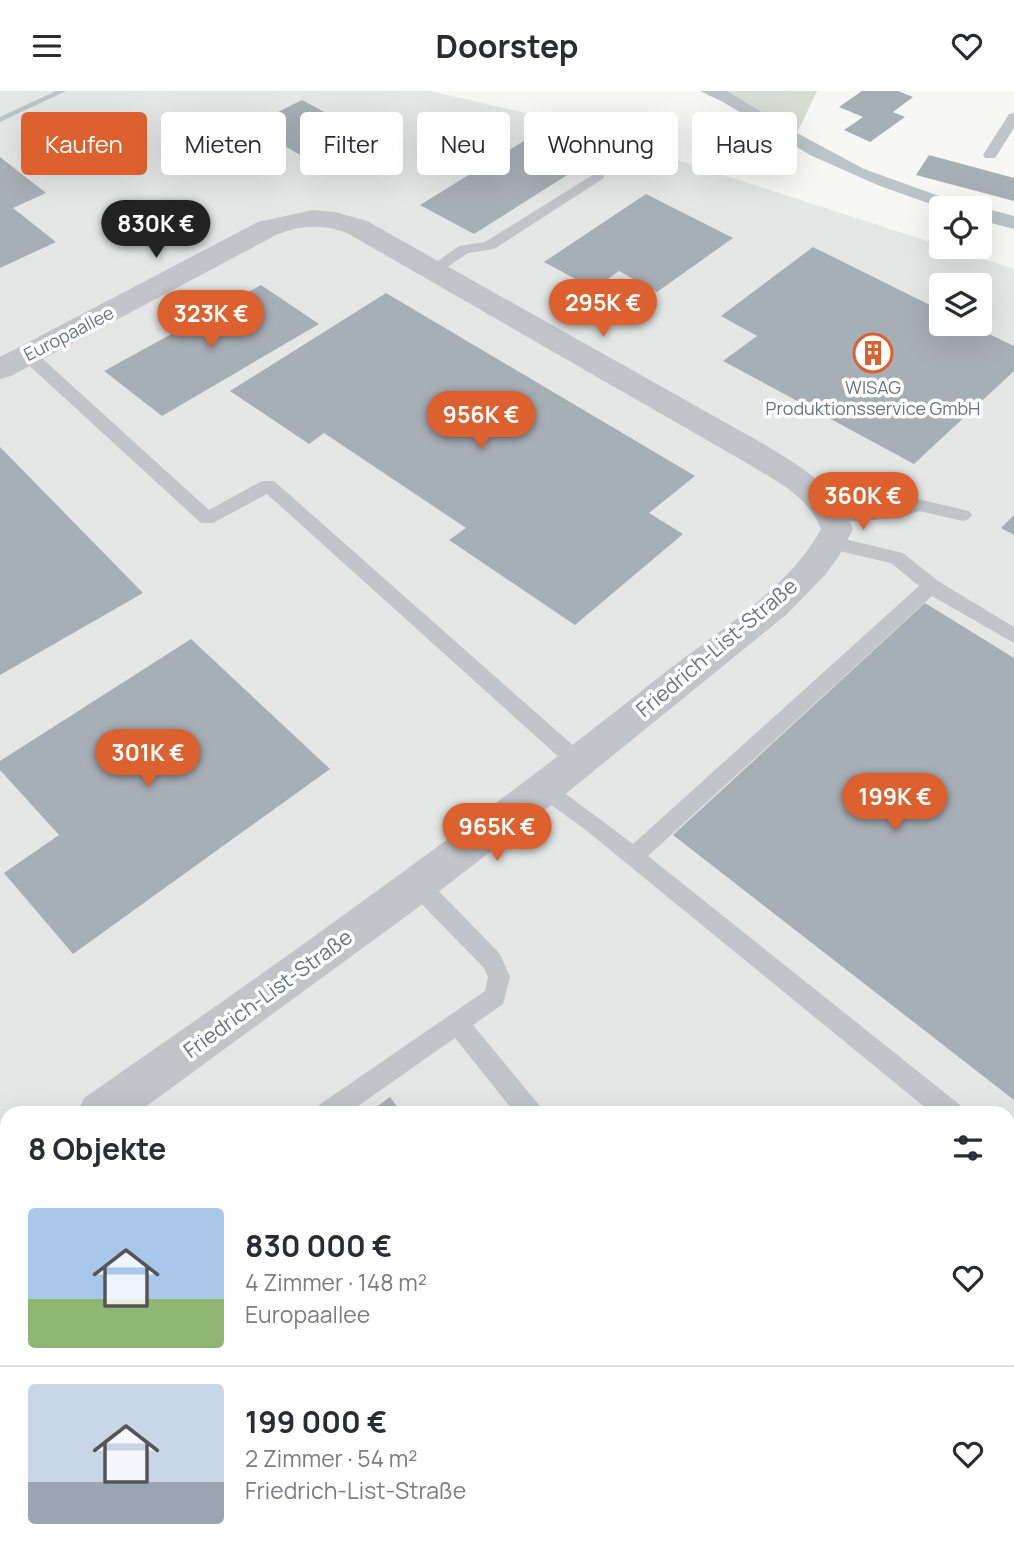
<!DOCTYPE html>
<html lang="de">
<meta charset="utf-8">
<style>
:root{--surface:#fff;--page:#f2f2f3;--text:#2b2b33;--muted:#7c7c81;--line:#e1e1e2;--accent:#dd612f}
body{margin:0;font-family:Manrope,sans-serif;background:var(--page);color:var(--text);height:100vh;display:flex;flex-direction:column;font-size:26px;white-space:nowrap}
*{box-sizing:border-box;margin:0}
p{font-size:23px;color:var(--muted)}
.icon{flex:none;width:38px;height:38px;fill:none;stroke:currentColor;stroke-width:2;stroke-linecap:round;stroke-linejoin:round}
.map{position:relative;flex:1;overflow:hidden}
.sheet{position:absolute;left:0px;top:1015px;width:1015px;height:448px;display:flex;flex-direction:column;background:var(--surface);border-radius:21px 21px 0 0;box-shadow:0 7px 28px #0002}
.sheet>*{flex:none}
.guide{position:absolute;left:21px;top:21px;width:973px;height:63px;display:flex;gap:14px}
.tools{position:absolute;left:929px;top:105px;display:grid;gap:14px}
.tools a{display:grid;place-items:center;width:63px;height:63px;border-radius:7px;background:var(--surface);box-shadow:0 7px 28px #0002;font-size:35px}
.price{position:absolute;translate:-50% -60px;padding:0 16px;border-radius:24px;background:var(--accent);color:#fff;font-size:23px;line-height:46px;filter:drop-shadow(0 2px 4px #0008)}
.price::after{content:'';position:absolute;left:50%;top:42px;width:21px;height:16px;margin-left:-10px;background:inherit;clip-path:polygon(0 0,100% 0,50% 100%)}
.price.current{background:#222;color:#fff}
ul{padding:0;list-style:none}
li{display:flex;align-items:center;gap:21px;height:175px;padding:0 28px}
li+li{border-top:2px solid var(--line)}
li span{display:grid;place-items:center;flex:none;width:196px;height:140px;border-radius:7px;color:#555}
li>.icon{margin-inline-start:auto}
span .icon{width:84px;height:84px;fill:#fffc;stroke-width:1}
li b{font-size:30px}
h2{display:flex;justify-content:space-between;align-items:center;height:84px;padding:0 28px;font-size:30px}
.tag{padding:0 24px;border-radius:7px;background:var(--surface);box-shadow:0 7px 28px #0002;font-size:24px;line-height:63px}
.tag.current{background:var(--accent);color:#fff}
header{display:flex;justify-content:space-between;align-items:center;height:91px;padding:0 28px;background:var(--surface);font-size:32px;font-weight:700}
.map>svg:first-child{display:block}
</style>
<header><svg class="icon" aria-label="menu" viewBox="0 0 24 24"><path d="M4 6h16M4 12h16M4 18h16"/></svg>Doorstep<svg class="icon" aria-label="heart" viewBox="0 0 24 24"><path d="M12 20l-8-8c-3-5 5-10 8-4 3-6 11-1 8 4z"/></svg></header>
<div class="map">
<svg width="1014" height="1463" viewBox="0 0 1014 1463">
<rect width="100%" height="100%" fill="#f7f7f5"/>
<path fill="#e5e6e6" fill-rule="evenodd" d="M0 0H430L547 27 1014 178V1460L1011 1463H0ZM942 194H980V233H942ZM7 1022H1008V1456H7Z"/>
<path fill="#d7dcd4" d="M727 0H817L797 42Z"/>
<path fill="#bac4c9" d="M700 0H727L797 42 864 78 939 105 1014 125V138L980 129V117H942L880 95 810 64 723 11Z"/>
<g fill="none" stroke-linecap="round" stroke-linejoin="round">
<path fill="#bac4c9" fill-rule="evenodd" d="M56 0H66L0 31V26Z"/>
</g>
<g fill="#a7afb6">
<path d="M862 0H898L913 6 893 21 905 26 870 51 844 39 863 26 839 16Z"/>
<path d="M302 9 354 37 302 65 250 35Z"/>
<path d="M537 42 591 69 474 143 420 114Z"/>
<path d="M929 64 1014 87V110L916 84Z"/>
<path d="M0 66 46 102 13 117 56 151 0 177Z"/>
<path d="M646 103 733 147 657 201 619 180 594 198 544 171Z"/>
<path d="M813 156 942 220V233H968L1014 255V280L914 373 723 270 757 245 721 225Z"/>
<path d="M261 194 319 233 162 325 104 280Z"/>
<path d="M386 202 695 385 649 422 683 443 575 534 449 449 466 437 324 342 309 353 230 300Z"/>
<path d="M0 356 143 502 0 584Z"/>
<path d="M1014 424V444L1001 437Z"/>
<path d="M925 512 1014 567V1009L673 744Z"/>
<path d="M191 548 330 678 73 863 4 782 59 744 0 679V670Z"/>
<path d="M390 1006 402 1022H368Z"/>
<path d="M7 1285V1456H743L748 1463H516L511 1457 504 1463H0V1290Z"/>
</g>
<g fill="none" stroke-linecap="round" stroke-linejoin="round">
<g fill="#c1c4c8" fill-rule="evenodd">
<path d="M1014 22V37L997 64 995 67H985L983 64 1009 23Z"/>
<path d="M599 80 604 81V87L494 158 468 162 437 183 432 185 424 180 459 155 485 151Z"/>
<path d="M28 259 34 260 209 419 262 390H274L585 665 588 671 585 677 578 679 571 677 267 403 213 432H201L22 268 20 264Z"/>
<path d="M918 408 969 420 972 424 969 428 963 430 919 420 899 427 834 432 828 430 825 426 828 422 834 420 897 415Z"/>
<path d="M832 445 903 462 938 490 1014 536V552L932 505 648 765 960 1014 963 1022H932L582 736 537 704 534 698 537 692 544 689 551 692 633 753 919 495 891 472 826 457 823 452 826 447Z"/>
<path d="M418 785 426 787 500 863 510 886 503 913 473 934 539 1014 542 1022H515L455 947 348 1022H316L319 1014 485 900 488 886 484 877 410 801 407 794 410 787Z"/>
<path d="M1008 1056 1014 1058V1085L1008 1083Z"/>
<path d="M7 1230V1258L0 1261V1233Z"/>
<path d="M840 1456H868L869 1463H841Z"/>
</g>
<g fill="#c1c4c8" fill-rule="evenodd">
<path d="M313 119 335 121 367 130 767 355C804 378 837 396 853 438L839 465 825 484 787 523 563 705 416 818 137 1022H78L84 1007C279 872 472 735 658 587 710 545 789 499 821 438 808 404 774 389 745 371L347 142C324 133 301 134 278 143L11 285 0 288V266L258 131Z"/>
<path d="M7 1063V1109L0 1111V1065Z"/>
</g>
</g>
<defs>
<symbol id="building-ring" viewBox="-11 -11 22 22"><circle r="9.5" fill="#fff" stroke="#dd612f" stroke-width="1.5"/><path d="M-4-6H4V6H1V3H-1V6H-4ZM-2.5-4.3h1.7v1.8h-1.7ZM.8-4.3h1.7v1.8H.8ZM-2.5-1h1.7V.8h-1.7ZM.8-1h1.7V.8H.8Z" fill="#dd612f"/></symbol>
</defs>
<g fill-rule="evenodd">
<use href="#building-ring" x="851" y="240" width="44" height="44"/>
</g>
<g text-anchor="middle" stroke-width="7" stroke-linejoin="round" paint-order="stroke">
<g font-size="18" fill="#677685" stroke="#fff">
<text transform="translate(69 243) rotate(-27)" y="6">Europaallee</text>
</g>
<g font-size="18" fill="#677685" stroke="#fff">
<text x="873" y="303">WISAG<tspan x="873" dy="21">Produktionsservice GmbH</tspan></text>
</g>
<g font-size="21" fill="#677685" stroke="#fff">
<text transform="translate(717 557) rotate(-40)" y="7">Friedrich-List-Straße</text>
<text transform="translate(268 903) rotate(-36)" y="7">Friedrich-List-Straße</text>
</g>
</g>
</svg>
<div class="tools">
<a><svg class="icon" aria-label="locate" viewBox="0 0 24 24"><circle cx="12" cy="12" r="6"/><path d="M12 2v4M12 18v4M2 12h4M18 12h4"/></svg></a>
<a><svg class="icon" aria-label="layers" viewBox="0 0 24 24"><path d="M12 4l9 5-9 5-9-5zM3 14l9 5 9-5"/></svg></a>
</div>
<b class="price current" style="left:156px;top:169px">830K €</b>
<b class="price" style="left:603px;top:248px">295K €</b>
<b class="price" style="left:211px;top:259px">323K €</b>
<b class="price" style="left:481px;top:360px">956K €</b>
<b class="price" style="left:863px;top:441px">360K €</b>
<b class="price" style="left:148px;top:698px">301K €</b>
<b class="price" style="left:895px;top:742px">199K €</b>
<b class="price" style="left:497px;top:772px">965K €</b>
<div class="guide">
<a class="tag current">Kaufen</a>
<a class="tag">Mieten</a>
<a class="tag">Filter</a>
<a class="tag">Neu</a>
<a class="tag">Wohnung</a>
<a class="tag">Haus</a>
</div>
<section class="sheet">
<h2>8 Objekte<svg class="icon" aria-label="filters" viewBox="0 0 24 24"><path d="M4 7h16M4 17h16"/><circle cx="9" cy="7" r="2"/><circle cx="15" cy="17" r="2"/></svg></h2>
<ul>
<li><span style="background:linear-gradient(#a9c7e8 65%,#8fb573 0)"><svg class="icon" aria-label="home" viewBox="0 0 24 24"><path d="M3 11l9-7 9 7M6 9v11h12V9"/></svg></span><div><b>830 000 €</b><p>4 Zimmer · 148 m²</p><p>Europaallee</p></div><svg class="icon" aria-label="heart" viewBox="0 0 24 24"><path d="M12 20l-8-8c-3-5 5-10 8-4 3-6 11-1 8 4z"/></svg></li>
<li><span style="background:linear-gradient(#c9d6e8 70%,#9aa5b1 0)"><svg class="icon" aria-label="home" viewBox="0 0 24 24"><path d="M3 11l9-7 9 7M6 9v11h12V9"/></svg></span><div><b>199 000 €</b><p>2 Zimmer · 54 m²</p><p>Friedrich-List-Straße</p></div><svg class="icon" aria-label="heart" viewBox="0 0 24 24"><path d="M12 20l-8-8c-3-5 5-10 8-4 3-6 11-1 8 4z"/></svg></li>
</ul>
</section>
</div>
